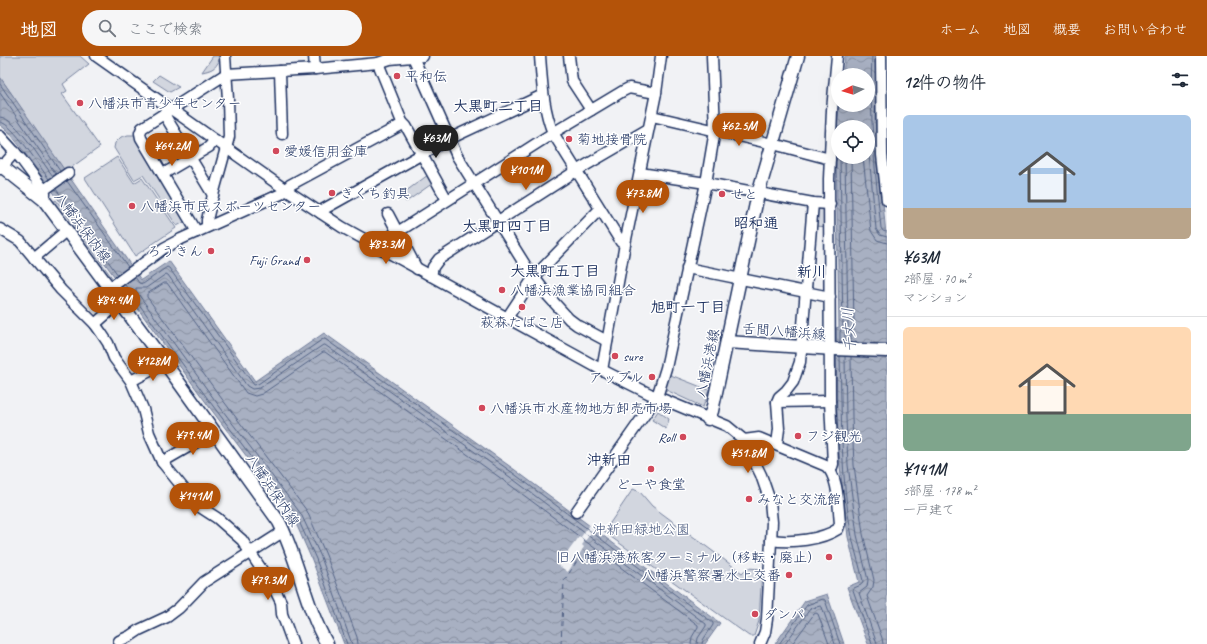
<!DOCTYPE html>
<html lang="ja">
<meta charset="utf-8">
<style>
:root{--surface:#fff;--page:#f6f6f7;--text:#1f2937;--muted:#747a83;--line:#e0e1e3;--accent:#b45309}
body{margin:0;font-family:Caveat,"Klee One",sans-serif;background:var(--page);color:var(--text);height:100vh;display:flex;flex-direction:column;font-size:15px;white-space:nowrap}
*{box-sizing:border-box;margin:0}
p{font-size:13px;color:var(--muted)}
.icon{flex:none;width:22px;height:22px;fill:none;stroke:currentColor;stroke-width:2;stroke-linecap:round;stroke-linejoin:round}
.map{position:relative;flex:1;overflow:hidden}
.side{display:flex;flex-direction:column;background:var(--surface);width:320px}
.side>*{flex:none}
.needle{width:26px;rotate:265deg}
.controls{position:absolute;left:831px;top:12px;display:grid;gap:8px}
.controls a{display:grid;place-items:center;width:44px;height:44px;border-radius:50%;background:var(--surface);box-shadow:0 4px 16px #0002;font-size:20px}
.price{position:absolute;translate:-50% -34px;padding:0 9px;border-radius:14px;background:var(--accent);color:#fff;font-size:13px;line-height:26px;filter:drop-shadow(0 1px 2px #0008)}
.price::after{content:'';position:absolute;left:50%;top:24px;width:12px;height:9px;margin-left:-6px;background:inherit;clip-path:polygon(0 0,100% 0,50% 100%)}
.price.current{background:#222;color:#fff}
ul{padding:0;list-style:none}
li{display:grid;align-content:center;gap:8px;height:212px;padding:0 16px}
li+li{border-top:1px solid var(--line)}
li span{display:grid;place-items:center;height:124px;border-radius:6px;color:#555}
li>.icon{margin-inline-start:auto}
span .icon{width:72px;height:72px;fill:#fffc;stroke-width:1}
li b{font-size:17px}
h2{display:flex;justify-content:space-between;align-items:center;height:48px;padding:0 16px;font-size:17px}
header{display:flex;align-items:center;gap:24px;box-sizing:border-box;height:56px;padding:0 20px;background:var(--accent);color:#fff}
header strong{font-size:19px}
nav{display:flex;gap:22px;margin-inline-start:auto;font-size:14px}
.search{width:280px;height:36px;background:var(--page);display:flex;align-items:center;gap:10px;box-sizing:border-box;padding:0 14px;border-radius:22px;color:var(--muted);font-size:15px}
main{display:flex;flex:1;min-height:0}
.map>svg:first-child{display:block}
</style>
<header>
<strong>地図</strong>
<div class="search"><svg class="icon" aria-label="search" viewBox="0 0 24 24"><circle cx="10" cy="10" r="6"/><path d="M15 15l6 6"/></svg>ここで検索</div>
<nav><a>ホーム</a><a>地図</a><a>概要</a><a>お問い合わせ</a></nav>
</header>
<main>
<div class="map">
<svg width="887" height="588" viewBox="0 0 887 588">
<defs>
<pattern id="grass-tufts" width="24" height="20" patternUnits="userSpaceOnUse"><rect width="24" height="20" fill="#d2d6df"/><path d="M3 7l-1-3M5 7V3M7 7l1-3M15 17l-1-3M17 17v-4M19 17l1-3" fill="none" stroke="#b4b8c2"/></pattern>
<pattern id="water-waves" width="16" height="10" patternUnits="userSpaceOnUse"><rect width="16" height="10" fill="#a8b0c2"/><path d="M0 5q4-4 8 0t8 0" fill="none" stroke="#8890a1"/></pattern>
</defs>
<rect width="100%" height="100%" fill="#f1f2f5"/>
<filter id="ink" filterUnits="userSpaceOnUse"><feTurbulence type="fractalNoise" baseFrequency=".025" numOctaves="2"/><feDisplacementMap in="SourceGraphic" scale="8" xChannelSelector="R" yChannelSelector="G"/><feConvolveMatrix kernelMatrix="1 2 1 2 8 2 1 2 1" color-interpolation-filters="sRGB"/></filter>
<g filter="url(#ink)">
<g fill="url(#grass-tufts)" stroke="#76829e">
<path d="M213 0H220C218 11 213 14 202 16Z"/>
<path d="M159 19 177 30 179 31 170 36 153 25Z"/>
<path d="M56 144 113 223 109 225 51 147Z"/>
<path d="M658 355 669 363 666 373 652 364Z"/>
</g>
<g fill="#d2d6df" stroke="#76829e">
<path d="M0 0H80L89 8 63 28 67 35 62 38 100 91 65 116 0 21Z"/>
<path d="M128 79H136L186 165 177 170 143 119 134 124 114 92 115 87 121 81Z"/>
<path d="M117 101 134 127 142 122 176 172 135 200 85 122Z"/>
<path d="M428 119 433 127 406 146 402 138Z"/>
<path d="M830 146V171L814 170 815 147Z"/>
<path d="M668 318 709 334 703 351 664 333Z"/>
<path d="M633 433 640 436 652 450 742 517 747 512 762 513 759 565 754 580H749L604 476Z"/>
</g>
<g fill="url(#water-waves)" stroke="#707c9a" fill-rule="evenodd">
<path d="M845 0H876L875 63 887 189V588H868L847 531 859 526 848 481 840 410 837 362 836 272 839 271 836 91 839 49H868V19H843ZM838 71H868V101H838Z"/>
<path d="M0 21 141 224 169 205 255 325 324 277 515 414 720 567 705 588H344L312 504 294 463 210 352 19 89 9 76 0 69Z"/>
<path d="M827 538 844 588H775L805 545Z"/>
</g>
<path fill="#f1f2f5" d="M589 469 594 473 582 489 584 491 568 516 558 509 579 481H581Z"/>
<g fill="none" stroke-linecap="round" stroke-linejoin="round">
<g stroke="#536386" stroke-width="1">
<path d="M872 0C869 58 875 115 881 172L883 175 887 176"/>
<path d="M0 28 60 115"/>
<path d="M0 37 56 118"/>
<path d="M0 61C17 62 42 107 53 120"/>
<path d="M0 66C13 67 40 112 49 123"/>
<path d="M868 88 876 173 880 179 887 181"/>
<path d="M863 101 871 175 877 184 887 187"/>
<path d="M67 125 128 211"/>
<path d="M56 133 118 219"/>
<path d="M135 221 139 227 143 228 167 211 169 212 254 329 258 328 323 283H325L513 417 713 567V569L703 584 702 588"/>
<path d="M125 229 213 350 297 461 316 503 347 588"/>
<path d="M840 286V276L843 270 840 101"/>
<path d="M845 286V278L848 270 845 101"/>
<path d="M851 287V280L854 270 851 101"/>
<path d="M840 300C842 360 840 421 852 481 855 496 860 510 863 525L861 529 854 532 853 534 872 588"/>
<path d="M845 300 846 362 848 409 857 479 868 524 867 531 859 537 877 588"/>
<path d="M851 301 852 362 854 409 863 478 874 524 873 531 867 540 882 582 883 588"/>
<path d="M352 588 321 501 301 458 217 347 136 235V232H146L166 218 168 219 247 330 252 333 260 332 323 289H325L510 421 706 568V570L698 582 697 588"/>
<path d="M358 588 357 581 326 499 307 455 222 343 147 241V238L164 227H167L246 337 255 340 262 338 323 296H325L506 426 698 569V571L692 581 691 588"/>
<path d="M779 588 807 549 823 543 825 544 840 588"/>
<path d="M785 588 810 553 820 550 822 551 835 588"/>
<path d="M792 588 814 558 816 557 818 558 829 588"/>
</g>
<path stroke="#4c5c81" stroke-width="1" stroke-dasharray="5 4" stroke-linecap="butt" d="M561 588 564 525 577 505H575"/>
<defs>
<g id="minor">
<path d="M96 0 286 134 342 171 602 314 650 338 727 370 744 384 761 419 770 445 772 466 767 563 765 576 760 588"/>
<path d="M314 0 315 13"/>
<path d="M540 0C542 26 543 53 553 77L621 186 625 188"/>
<path d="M569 0 572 25 591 54"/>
<path d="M881 0 882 99 887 144"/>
<path d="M413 1 457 100 527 212 549 241 569 263 577 269 607 285"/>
<path d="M378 7 402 66 406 70 447 144"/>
<path d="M280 15 282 78"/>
<path d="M164 58 213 139"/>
<path d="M652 60 773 88 830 103"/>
<path d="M0 80 21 103 44 134 45 138 44 144"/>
<path d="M0 113 15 96"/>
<path d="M640 117 706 127 813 147 830 148"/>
<path d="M163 118 209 91 215 84"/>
<path d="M44 134 68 117"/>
<path d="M321 157 324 153 449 83 543 39"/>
<path d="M388 158 417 213"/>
<path d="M207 170V164L213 139 229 81 228 43 225 0"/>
<path d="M0 173 20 185 61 234 95 268 102 278 108 287 114 302 131 325 143 353 149 377 162 406 197 449 217 462 242 484 275 534 281 546 282 558 293 588"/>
<path d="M197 176 141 82 140 77 142 72 226 18 315 13 378 7 390 3 423 0"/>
<path d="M381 193 382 186 553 77 623 35 629 32 656 37"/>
<path d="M34 202 67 174"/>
<path d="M687 212 830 241"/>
<path d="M431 220 433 211 439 203 576 115 648 73"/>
<path d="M110 232 164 192 181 183 281 138 290 129 401 69 402 66"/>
<path d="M507 262 534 221 600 153"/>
<path d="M95 268 120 246"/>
<path d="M602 314 625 188 656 37 661 0"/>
<path d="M131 325 165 307"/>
<path d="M777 346 830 345"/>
<path d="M744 384 759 382 826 410C839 421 838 451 840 467L838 473C821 484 792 487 771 484"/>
<path d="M777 388 779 373 777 346 779 341 786 335 793 326 800 306 813 147"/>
<path d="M162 406 214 376"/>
<path d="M831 414 833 408 830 345 829 123 832 54 837 0"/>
<path d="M576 456 657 341 666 312 706 127 715 74 712 0"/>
<path d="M119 585 130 580 139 574 167 561 179 552 204 526 284 475"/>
</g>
<g id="major">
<path d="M0 109 44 144 165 307 279 466C299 505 305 550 327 588"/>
<path d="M727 286 834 293 887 295"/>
<path d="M708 363 712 355 758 138 798 0"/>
</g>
</defs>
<use href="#minor" stroke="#1b2f5e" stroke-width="13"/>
<use href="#major" stroke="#1b2f5e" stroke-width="15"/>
<use href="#minor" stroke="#fff" stroke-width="10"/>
<use href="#major" stroke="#fff" stroke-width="12"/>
</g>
</g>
<g fill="#d1495b" stroke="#fff" stroke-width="1.5">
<circle cx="397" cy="20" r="4"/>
<circle cx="80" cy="47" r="4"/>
<circle cx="569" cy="83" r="4"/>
<circle cx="276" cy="95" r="4"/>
<circle cx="332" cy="137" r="4"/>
<circle cx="722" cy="138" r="4"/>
<circle cx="132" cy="150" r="4"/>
<circle cx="211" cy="195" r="4"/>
<circle cx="307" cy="204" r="4"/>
<circle cx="502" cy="234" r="4"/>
<circle cx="522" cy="251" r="4"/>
<circle cx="615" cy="300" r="4"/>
<circle cx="652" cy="321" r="4"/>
<circle cx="482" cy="352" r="4"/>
<circle cx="798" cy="380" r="4"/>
<circle cx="683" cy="381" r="4"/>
<circle cx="651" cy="413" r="4"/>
<circle cx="749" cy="443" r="4"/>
<circle cx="829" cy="501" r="4"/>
<circle cx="789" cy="519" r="4"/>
<circle cx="755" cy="558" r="4"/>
</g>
<g text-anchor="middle" stroke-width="3" stroke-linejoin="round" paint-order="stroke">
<g font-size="14" fill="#1b2f5e" stroke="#fff" text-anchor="start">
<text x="405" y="25">平和伝</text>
<text x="88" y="52">八幡浜市青少年センター</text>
<text x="577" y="88">菊地接骨院</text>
<text x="284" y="100">愛媛信用金庫</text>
<text x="340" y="142">きくち釣具</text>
<text x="730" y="143">せと</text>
<text x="140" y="155">八幡浜市民スポーツセンター</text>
<text x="203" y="200" text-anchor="end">ろうきん</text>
<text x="299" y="209" text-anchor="end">Fuji Grand</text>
<text x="510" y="239">八幡浜漁業協同組合</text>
<text x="522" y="271" text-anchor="middle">萩森たばこ店</text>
<text x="623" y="305">sure</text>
<text x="644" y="326" text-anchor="end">アップル</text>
<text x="490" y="357">八幡浜市水産物地方卸売市場</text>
<text x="806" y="385">フジ観光</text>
<text x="675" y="386" text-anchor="end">Roll</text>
<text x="651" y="433" text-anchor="middle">どーや食堂</text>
<text x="757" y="448">みなと交流館</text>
<text x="821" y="506" text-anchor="end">旧八幡浜港旅客ターミナル（移転・廃止）</text>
<text x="781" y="524" text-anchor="end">八幡浜警察署水上交番</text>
<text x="763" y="563">ダンパ</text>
</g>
<g font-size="14" fill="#1b2f5e" stroke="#fff">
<text transform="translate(83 171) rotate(53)" y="5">八幡浜保内線</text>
<text transform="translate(784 275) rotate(4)" y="5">舌間八幡浜線</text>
<text transform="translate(707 307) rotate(-78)" y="5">八幡浜港線</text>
<text transform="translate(273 434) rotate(56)" y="5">八幡浜保内線</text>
</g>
<g font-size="14" fill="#49597e" stroke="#fff">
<text x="641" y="478">沖新田緑地公園</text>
</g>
<g font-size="15" font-weight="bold" fill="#1b2f5e" stroke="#fff">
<text x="498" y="55">大黒町二丁目</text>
<text x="756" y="172">昭和通</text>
<text x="507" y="175">大黒町四丁目</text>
<text x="555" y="220">大黒町五丁目</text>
<text x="812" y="221">新川</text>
<text x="688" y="256">旭町一丁目</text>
<text x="609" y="409">沖新田</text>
</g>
<g font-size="15" font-style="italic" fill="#4c5c81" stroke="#fff">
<text transform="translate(849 274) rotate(-94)" y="5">千丈川</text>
</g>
</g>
</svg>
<div class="controls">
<a><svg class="needle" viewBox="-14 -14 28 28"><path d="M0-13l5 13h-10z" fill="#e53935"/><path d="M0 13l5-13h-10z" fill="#747a83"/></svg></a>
<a><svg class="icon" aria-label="locate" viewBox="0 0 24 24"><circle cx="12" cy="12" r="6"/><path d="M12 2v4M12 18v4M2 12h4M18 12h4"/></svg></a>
</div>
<b class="price" style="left:739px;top:91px">¥62.5M</b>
<b class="price current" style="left:436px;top:103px">¥63M</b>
<b class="price" style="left:172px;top:111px">¥64.2M</b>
<b class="price" style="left:526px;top:135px">¥101M</b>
<b class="price" style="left:643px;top:158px">¥73.8M</b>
<b class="price" style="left:386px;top:209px">¥83.3M</b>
<b class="price" style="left:114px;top:265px">¥84.4M</b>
<b class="price" style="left:153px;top:326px">¥128M</b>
<b class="price" style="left:193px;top:400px">¥79.4M</b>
<b class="price" style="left:748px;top:418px">¥51.8M</b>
<b class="price" style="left:195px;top:461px">¥141M</b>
<b class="price" style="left:268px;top:545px">¥79.3M</b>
</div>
<section class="side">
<h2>12件の物件<svg class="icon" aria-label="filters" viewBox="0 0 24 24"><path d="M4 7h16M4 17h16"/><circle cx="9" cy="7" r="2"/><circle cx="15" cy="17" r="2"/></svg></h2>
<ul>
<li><span style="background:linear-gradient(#a9c7e8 75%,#b9a48a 0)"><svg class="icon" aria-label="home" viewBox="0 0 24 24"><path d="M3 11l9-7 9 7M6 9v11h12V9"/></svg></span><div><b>¥63M</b><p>2部屋 · 70 m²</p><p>マンション</p></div></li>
<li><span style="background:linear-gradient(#ffd9b3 70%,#7fa58c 0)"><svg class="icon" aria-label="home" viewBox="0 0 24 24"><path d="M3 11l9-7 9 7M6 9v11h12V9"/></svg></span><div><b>¥141M</b><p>5部屋 · 178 m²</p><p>一戸建て</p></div></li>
</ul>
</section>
</main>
